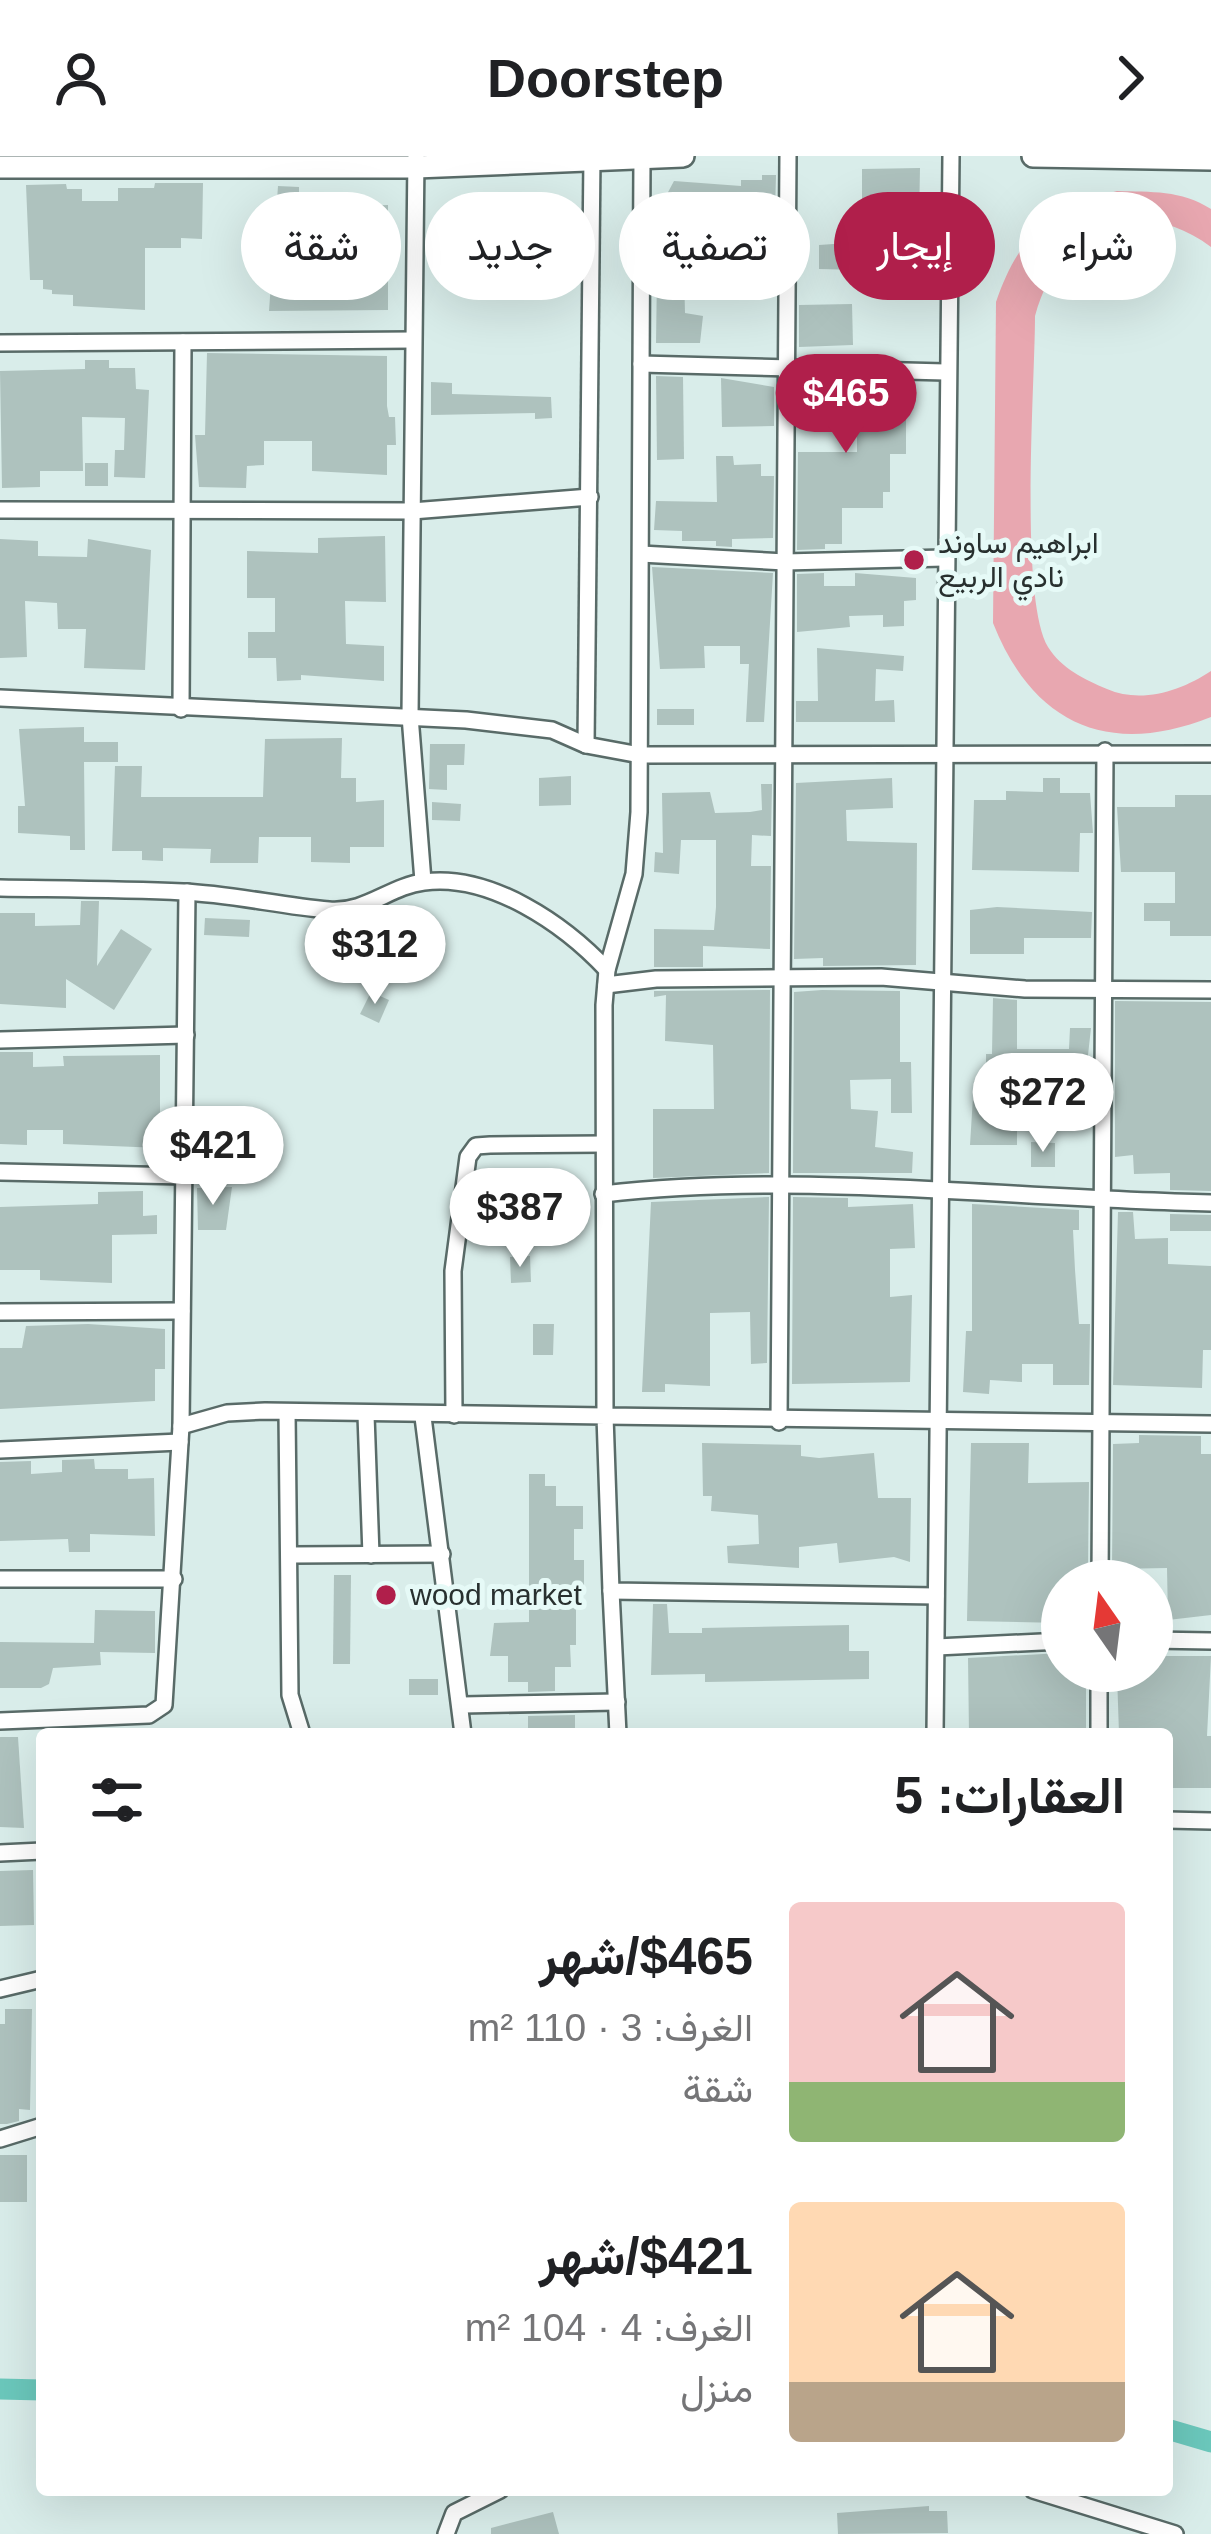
<!DOCTYPE html>
<html lang="ar">
<meta charset="utf-8">
<style>
:root{--surface:#fff;--page:#f2f2f2;--text:#202124;--muted:#757577;--accent:#b01f4b}
body{margin:0;font-family:Arial,Vazirmatn,sans-serif;background:var(--page);color:var(--text);direction:rtl;height:100vh;display:flex;flex-direction:column;font-size:45px;white-space:nowrap}
*{box-sizing:border-box;margin:0}
p{font-size:39px;color:var(--muted)}
.icon{flex:none;width:66px;height:66px;fill:none;stroke:currentColor;stroke-width:2;stroke-linecap:round;stroke-linejoin:round}
.map{position:relative;flex:1;overflow:hidden;direction:ltr}
.drawer{position:absolute;left:36px;top:1572px;width:1137px;height:768px;display:flex;flex-direction:column;background:var(--surface);border-radius:12px;box-shadow:0 12px 48px #0002;direction:rtl}
.drawer>*{flex:none}
.hud{position:absolute;left:36px;top:36px;width:1140px;height:108px;direction:rtl;display:flex;gap:24px}
.needle{width:78px;rotate:346deg}
.tools{position:absolute;left:1041px;top:1404px;display:grid;gap:24px}
.tools a{display:grid;place-items:center;width:132px;height:132px;border-radius:50%;background:var(--surface);box-shadow:0 12px 48px #0002;font-size:60px}
.price{position:absolute;translate:-50% -102px;padding:0 27px;border-radius:42px;background:#fff;color:#222;font-size:39px;line-height:78px;filter:drop-shadow(0 3px 6px #0008)}
.price::after{content:'';position:absolute;left:50%;top:72px;width:36px;height:27px;margin-left:-18px;background:inherit;clip-path:polygon(0 0,100% 0,50% 100%)}
.price.active{background:var(--accent);color:#fff}
ul{padding:0;list-style:none}
li{display:flex;align-items:center;gap:36px;height:300px;padding:0 48px}
li span{display:grid;place-items:center;flex:none;width:336px;height:240px;border-radius:12px;color:#555}
li>.icon{margin-inline-start:auto}
span .icon{width:144px;height:144px;fill:#fffc;stroke-width:1}
li b{font-size:51px}
h2{display:flex;justify-content:space-between;align-items:center;height:144px;padding:0 48px;font-size:51px}
.pill{padding:0 42px;border-radius:54px;background:var(--surface);box-shadow:0 12px 48px #0002;font-size:42px;line-height:108px}
.pill.active{background:var(--accent);color:#fff}
header{display:flex;justify-content:space-between;align-items:center;height:156px;padding:0 48px;background:var(--surface);font-size:54px;font-weight:800}
.map>svg:first-child{display:block}
</style>
<header><svg class="icon" aria-label="forward" viewBox="0 0 24 24"><path d="M9 5l7 7-7 7"/></svg>Doorstep<svg class="icon" aria-label="person" viewBox="0 0 24 24"><circle cx="12" cy="8" r="4"/><path d="M4 21q1-7 8-7t8 7"/></svg></header>
<div class="map">
<svg width="1211" height="2378" viewBox="0 0 1211 2378">
<rect width="100%" height="100%" fill="#d9edea"/>
<path fill="#e8a7b0" d="M1117 35C1151 36 1181 34 1211 53V91C1135 35 1058 74 1035 160 1035 228 1019 442 1048 491 1061 512 1085 524 1107 533 1141 548 1181 535 1211 515V561C1108 602 1033 568 993 467L996 146C1019 79 1050 53 1117 35Z"/>
<g fill="none" stroke-linecap="round" stroke-linejoin="round">
<g stroke="#6bc8bc" stroke-width="21">
<path d="M0 2233 42 2234"/>
<path d="M1167 2273 1211 2286"/>
</g>
</g>
<g fill="#aec2be">
<path d="M920 12 918 118 859 121V114L819 113V89L862 86V13Z"/>
<path d="M762 19H776L773 133H763V142H720L722 76 659 73V53L674 25 741 30V24H762Z"/>
<path d="M155 27H203L202 83 181 82V92H145V154L73 150V139L52 138V134L43 133V124H30L26 29 66 28 67 33H82V45H118V32H154Z"/>
<path d="M278 30 299 31V42L312 43V52H324L327 101H361L359 50 388 49V154L269 155Z"/>
<path d="M429 70 464 78V90L533 94V112L519 111V119L488 118V110L472 106 428 105Z"/>
<path d="M684 117 685 157 703 160 700 187H656L657 118Z"/>
<path d="M852 148 853 189 799 191V149Z"/>
<path d="M207 197 387 200V250L389 261H395L396 289H387V319L312 315V285H264V309L247 310 246 332 199 331 195 279H205Z"/>
<path d="M85 204H109V212H135L136 233 149 234 145 322 114 321 115 294H124L125 262 82 261 83 315H40V331L2 332 0 215 85 213Z"/>
<path d="M656 220 683 221 684 303 657 304Z"/>
<path d="M721 222 774 231V270L722 271Z"/>
<path d="M431 226 452 227V238L551 241 552 262 535 263V257L431 259Z"/>
<path d="M798 227H893L892 244H906V298H890V336H883V352H842V388H825V393L797 394 798 296H857V265L798 270Z"/>
<path d="M716 300H733L734 309 761 308V320H774L773 382 732 383V391L716 390V385H682V375L654 374 656 345 717 346Z"/>
<rect x="85" y="307" width="23" height="23"/>
<path d="M385 380 386 446 345 445 346 488 384 490V525L301 519V524L277 525 276 502H248V476H275V442H247V395L318 397V382Z"/>
<path d="M0 383 38 385V400L87 401 88 383 151 394 145 514 84 512 86 473H58L57 447 25 445 27 501 0 502Z"/>
<path d="M652 411 773 417 764 566H746L749 508H740V490H704L705 512 660 513Z"/>
<path d="M824 417V430H855V417L916 422V444L904 445V470L883 471V459L849 460 850 471 797 476V418Z"/>
<path d="M817 492 904 500 903 515 876 513 875 545 894 544 895 566H796V545H818Z"/>
<rect x="657" y="553" width="37" height="16"/>
<path d="M84 571V586H118V606H84L85 694H70V680L18 677V650H25L19 573Z"/>
<path d="M342 582 341 622H356V646L384 644V691H350V707L311 706V681H259L258 707H210L211 693 163 692V705L142 704V695H112L115 610H142L141 641H263L265 583Z"/>
<path d="M430 588H465L464 609H447V634L429 633Z"/>
<path d="M571 620V649L539 650V622Z"/>
<path d="M892 622 893 652 846 654 847 685 917 687 916 809 823 810V802L794 803 796 627Z"/>
<path d="M1043 622H1060V637H1090L1093 677H1080L1079 716 972 714 974 644H1006V635L1043 636Z"/>
<path d="M761 628H772L771 680 752 679 751 710H771L770 793 703 790V811H654V773L714 774 716 751V684H681L679 718 654 716 655 696 663 697 662 637 710 636 715 657 750 656 762 654Z"/>
<path d="M1175 639H1211V780H1170V765H1144V747H1175V716H1121L1117 651H1175Z"/>
<path d="M432 646 461 648 460 665 432 664Z"/>
<path d="M81 745H99L97 810 121 773 152 793 114 854 66 823V852L0 848V757H35V770L80 769Z"/>
<path d="M997 751 1092 756 1091 782H1024V798H970V754Z"/>
<path d="M205 762 250 764 249 781 204 779Z"/>
<path d="M770 834 769 1017 653 1022V953H714L713 889 665 885 666 839 654 841V835Z"/>
<path d="M822 834 900 835V906H911L912 957H891V923L850 924 851 953 878 955 875 991 913 996 912 1017H793L794 836Z"/>
<path d="M371 836 389 844 379 867 360 858Z"/>
<path d="M993 842 1017 844V893H1069L1070 872H1091L1083 944H1017V989H970L974 925H986V898H992Z"/>
<path d="M1115 845 1211 846V1035L1170 1034V1017L1134 1018 1133 999 1115 1001Z"/>
<path d="M0 896H33V911L64 910 63 900 160 899V992L63 988V974H27V989L0 988Z"/>
<path d="M1031 986 1055 987V1011H1031Z"/>
<path d="M260 987 270 999 263 1014 247 1015 238 1003 244 988Z"/>
<path d="M232 1031 226 1074H198L197 1032Z"/>
<path d="M143 1035V1060L157 1059V1078L112 1079V1127L40 1124V1114H0V1051L98 1048V1036Z"/>
<path d="M769 1041 767 1207 751 1208 750 1156 710 1157V1230L665 1228V1236H642L651 1046Z"/>
<path d="M793 1041 848 1042V1051L913 1048 915 1092 890 1093V1141L912 1139 910 1226 792 1228Z"/>
<path d="M972 1048 1079 1054V1074H1073L1075 1114 1079 1168H1090L1089 1229H1053V1208H1022V1226L990 1224 989 1238 963 1236 966 1175H972Z"/>
<path d="M1118 1056H1133L1135 1083 1168 1082V1108L1211 1110V1194H1203L1202 1232 1113 1229Z"/>
<path d="M1170 1058 1211 1059V1075H1170Z"/>
<path d="M530 1100 531 1126 511 1127 510 1101Z"/>
<path d="M88 1168 165 1173V1213H155V1245L0 1253V1192H22L26 1170Z"/>
<path d="M533 1168H554L553 1199H533Z"/>
<path d="M1139 1279 1201 1280V1298H1211V1459L1168 1464 1167 1412 1112 1413 1113 1288 1139 1287Z"/>
<path d="M702 1287 801 1289V1300L819 1302 874 1297 878 1342H911L910 1406 894 1401 839 1407 837 1387 799 1391V1412L728 1407 727 1390 759 1388 758 1359 711 1355 712 1340H703Z"/>
<path d="M971 1287H1029L1028 1327 1089 1326 1088 1413 1084 1425H1062V1467L967 1465Z"/>
<path d="M94 1303 95 1313H128V1323L154 1322 155 1380 90 1378V1396H69L68 1383 0 1385V1306L31 1305V1318L62 1316V1304Z"/>
<path d="M529 1318H545V1330H556V1350H583V1373H574V1404H584V1438H576V1489H570L571 1511H555V1535L528 1536V1526H508V1500H490L494 1467 529 1466Z"/>
<path d="M334 1419H351L350 1508H333Z"/>
<path d="M653 1448H667L669 1477H702V1472L849 1469V1495H869V1523L705 1526V1518L651 1519Z"/>
<path d="M95 1454 155 1455V1497L100 1496 101 1509 53 1512 49 1528 41 1532H0V1486L94 1487Z"/>
<path d="M1062 1497V1515H1086V1578H969L968 1502Z"/>
<path d="M1152 1500H1211L1207 1580H1211V1632H1167L1172 1578H1119L1117 1518 1152 1515Z"/>
<rect x="409" y="1523" width="29" height="16"/>
<path d="M575 1559V1578H528V1560Z"/>
<path d="M0 1581H18L24 1672 0 1671Z"/>
<path d="M33 1714 34 1769 0 1770V1715Z"/>
<path d="M5 1853H32L30 1954 19 1953V1965L7 1968H0V1868H5Z"/>
<rect x="0" y="1999" width="27" height="47"/>
<path d="M929 2350V2355H947L948 2377 838 2378 837 2357Z"/>
<path d="M553 2356 559 2378H491V2372Z"/>
</g>
<g fill="none" stroke-linecap="round" stroke-linejoin="round">
<defs>
<g id="minor">
<path d="M416 0 410 560 423 725"/>
<path d="M642 0 639 656 634 718 607 814 604 849 605 1260 1211 1268"/>
<path d="M0 187 413 184"/>
<path d="M641 208 945 216"/>
<path d="M0 354 412 355 590 341"/>
<path d="M641 398 785 406 944 402"/>
<path d="M0 542 466 564 552 574 586 589 640 599 1211 598"/>
<path d="M181 553 183 186"/>
<path d="M586 589 592 0"/>
<path d="M0 732C61 733 122 733 183 736 232 738 280 750 329 754 366 757 390 730 424 726 491 717 565 769 607 814"/>
<path d="M606 829 656 823 881 821 1025 833 1211 834"/>
<path d="M0 884 186 879"/>
<path d="M0 1016 185 1020"/>
<path d="M603 1038C804 1015 1010 1043 1211 1047"/>
<path d="M0 1156 182 1155"/>
<path d="M287 1256 290 1539 302 1578"/>
<path d="M366 1259 371 1399"/>
<path d="M454 1259 453 1115 468 1001 476 990 490 989 603 988"/>
<path d="M423 1261 463 1578"/>
<path d="M779 1266 788 0"/>
<path d="M181 1270 227 1257 265 1255 605 1260 611 1435 936 1440"/>
<path d="M0 1294 180 1286"/>
<path d="M293 1399 442 1398"/>
<path d="M0 1423H174"/>
<path d="M1100 1425 1105 595"/>
<path d="M611 1435 618 1578"/>
<path d="M1152 1484 1211 1485"/>
<path d="M937 1491 1062 1485"/>
<path d="M1099 1515V1578"/>
<path d="M463 1549 617 1546"/>
<path d="M0 1565 149 1559 164 1549 181 1270 187 736"/>
<path d="M935 1578 951 0"/>
<path d="M1167 1664 1211 1665"/>
<path d="M0 1697 42 1695"/>
<path d="M0 1833 42 1823"/>
<path d="M0 1983 42 1970"/>
<path d="M1033 2334 1175 2378"/>
<path d="M446 2378 454 2357 500 2334"/>
</g>
<g id="tertiary">
<path d="M1033 0 1211 3"/>
<path d="M0 11H416L683 0"/>
</g>
</defs>
<use href="#minor" stroke="#596b68" stroke-width="20"/>
<use href="#tertiary" stroke="#596b68" stroke-width="26"/>
<use href="#minor" stroke="#fff" stroke-width="15"/>
<use href="#tertiary" stroke="#fff" stroke-width="21"/>
</g>
<g fill="#b01f4b" stroke="#e6faf7" stroke-width="4.5">
<circle cx="914" cy="404" r="12"/>
<circle cx="386" cy="1439" r="12"/>
</g>
<g text-anchor="middle" stroke-width="10" stroke-linejoin="round" paint-order="stroke">
<g font-size="30" fill="#28302f" stroke="#e6faf7" text-anchor="start">
<text x="938" y="397">ابراهيم ساوند<tspan x="938" dy="34">نادي الربيع</tspan></text>
<text x="410" y="1449">wood market</text>
</g>
</g>
</svg>
<div class="tools">
<a><svg class="needle" viewBox="-14 -14 28 28"><path d="M0-13l5 13h-10z" fill="#e53935"/><path d="M0 13l5-13h-10z" fill="#757577"/></svg></a>
</div>
<b class="price active" style="left:846px;top:300px">$465</b>
<b class="price" style="left:375px;top:851px">$312</b>
<b class="price" style="left:1043px;top:999px">$272</b>
<b class="price" style="left:213px;top:1052px">$421</b>
<b class="price" style="left:520px;top:1114px">$387</b>
<div class="hud">
<a class="pill">شراء</a>
<a class="pill active">إيجار</a>
<a class="pill">تصفية</a>
<a class="pill">جديد</a>
<a class="pill">شقة</a>
</div>
<section class="drawer">
<h2>العقارات: 5<svg class="icon" aria-label="filters" viewBox="0 0 24 24"><path d="M4 7h16M4 17h16"/><circle cx="9" cy="7" r="2"/><circle cx="15" cy="17" r="2"/></svg></h2>
<ul>
<li><span style="background:linear-gradient(#f6c9c9 75%,#8fb573 0)"><svg class="icon" aria-label="home" viewBox="0 0 24 24"><path d="M3 11l9-7 9 7M6 9v11h12V9"/></svg></span><div><b>$465/شهر</b><p>الغرف: 3 · 110 m²</p><p>شقة</p></div></li>
<li><span style="background:linear-gradient(#ffd9b3 75%,#b9a48a 0)"><svg class="icon" aria-label="home" viewBox="0 0 24 24"><path d="M3 11l9-7 9 7M6 9v11h12V9"/></svg></span><div><b>$421/شهر</b><p>الغرف: 4 · 104 m²</p><p>منزل</p></div></li>
</ul>
</section>
</div>
